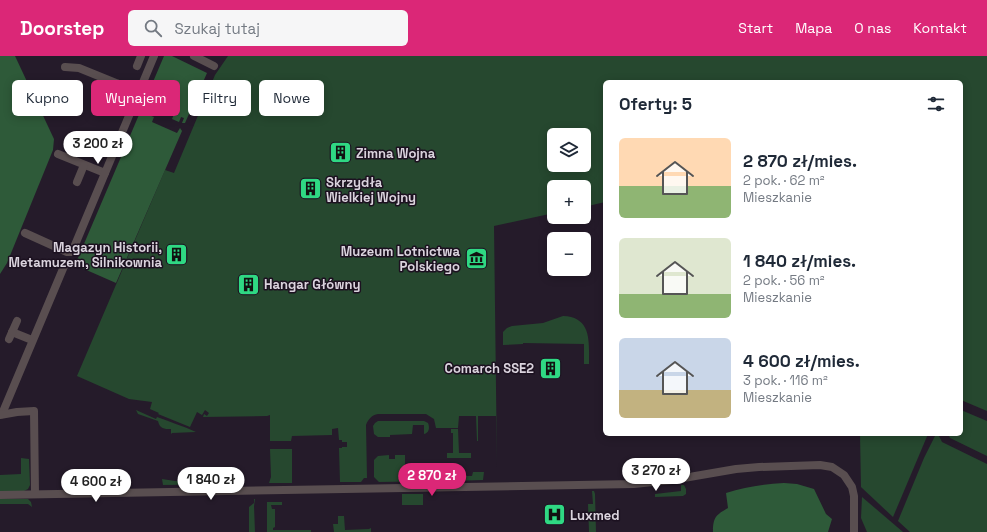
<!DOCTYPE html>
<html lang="pl">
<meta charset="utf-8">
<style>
:root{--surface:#fff;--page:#f6f6f7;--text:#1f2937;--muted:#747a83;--accent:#db2777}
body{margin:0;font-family:"Space Grotesk",sans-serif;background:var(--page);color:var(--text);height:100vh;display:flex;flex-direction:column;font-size:15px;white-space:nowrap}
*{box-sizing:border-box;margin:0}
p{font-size:13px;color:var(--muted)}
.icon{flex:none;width:22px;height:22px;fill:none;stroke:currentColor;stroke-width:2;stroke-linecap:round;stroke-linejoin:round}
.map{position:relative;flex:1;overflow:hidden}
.details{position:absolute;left:603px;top:24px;width:360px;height:356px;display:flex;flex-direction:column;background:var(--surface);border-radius:6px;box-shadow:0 2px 10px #0003}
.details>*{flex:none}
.hud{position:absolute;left:12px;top:24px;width:380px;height:36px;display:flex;gap:8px}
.buttons{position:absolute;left:547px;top:72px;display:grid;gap:8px}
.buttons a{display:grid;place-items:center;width:44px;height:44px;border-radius:6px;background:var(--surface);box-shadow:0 2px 10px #0003;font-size:20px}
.price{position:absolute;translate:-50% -34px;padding:0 9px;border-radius:14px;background:#fff;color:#222;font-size:13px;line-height:26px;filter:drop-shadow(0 1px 2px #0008)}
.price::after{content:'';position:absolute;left:50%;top:24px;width:12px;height:9px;margin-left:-6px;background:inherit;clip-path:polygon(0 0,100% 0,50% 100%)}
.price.active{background:var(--accent);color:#fff}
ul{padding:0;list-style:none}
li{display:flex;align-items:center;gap:12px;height:100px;padding:0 16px}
li span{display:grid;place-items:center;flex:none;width:112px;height:80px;border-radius:6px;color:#555}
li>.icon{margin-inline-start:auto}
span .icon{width:48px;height:48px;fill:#fffc;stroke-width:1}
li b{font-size:17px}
h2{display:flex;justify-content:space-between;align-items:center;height:48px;padding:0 16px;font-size:17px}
.chip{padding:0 14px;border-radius:6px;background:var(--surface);box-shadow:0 2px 10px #0003;font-size:14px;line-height:36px}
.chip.active{background:var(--accent);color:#fff}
header{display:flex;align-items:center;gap:24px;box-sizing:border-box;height:56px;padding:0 20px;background:var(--accent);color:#fff}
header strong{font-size:19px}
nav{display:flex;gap:22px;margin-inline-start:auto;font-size:14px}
.search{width:280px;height:36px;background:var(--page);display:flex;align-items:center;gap:10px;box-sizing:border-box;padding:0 14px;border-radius:6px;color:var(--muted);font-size:15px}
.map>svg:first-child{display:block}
</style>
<header>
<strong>Doorstep</strong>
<div class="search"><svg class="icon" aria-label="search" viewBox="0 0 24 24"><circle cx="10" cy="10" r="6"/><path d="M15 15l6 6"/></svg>Szukaj tutaj</div>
<nav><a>Start</a><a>Mapa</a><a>O nas</a><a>Kontakt</a></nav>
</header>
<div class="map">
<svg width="987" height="476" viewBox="0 0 987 476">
<rect width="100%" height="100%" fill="#251b2a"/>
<g fill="#26482f" fill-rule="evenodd">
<path d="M228 0H987V355L961 344V26H605V146L584 151V131H554V157L494 170 497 411 496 360H478V385H477L476 360H459L458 372H436L434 363 426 358H378C372 359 368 363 366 369L367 422H364L361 426H340L339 392H342V391H347V386H342V384H339L338 372 332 373V379L292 380 291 385H270V359L267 360 203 361 204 358 207 360 209 357 205 354 202 359 197 356 190 371 158 358 159 357 150 353 152 346 129 343 77 320 165 114 174 117 215 19ZM554 79H584V109H554Z"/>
<path d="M563 260C592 261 589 286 589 308H584V288L523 287V288L503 289V276L507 272 512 270 543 267Z"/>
<path d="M136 354 156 363 157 361C170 366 183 370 196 376L172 377 171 378V373C164 373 160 373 158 365L138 358Z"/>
<path d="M961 354 987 365V400L950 382 948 378H961Z"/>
<path d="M378 365H424L428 367C430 372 429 377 424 378V369H413L412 378 390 379V381H378L374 378 373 370 375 367Z"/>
<path d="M451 373H458L459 397H471V402H447V397H453V377H451Z"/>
<path d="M860 378H928L893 461 861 431Z"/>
<path d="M936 378H938L942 386 987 408V476H910L898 465 924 402Z"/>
<path d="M270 393H292V427H269L271 421Z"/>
<path d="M389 399V403H395V399H405V411H409V415H437V425L379 426 374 421V404L378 400Z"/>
<path d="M21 402 29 403 30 429 28 433 24 435H0V419L21 418Z"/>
<path d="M473 416H484L483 424 450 425V420H472Z"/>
<path d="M162 423 175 425 239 424V428L163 429Z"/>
<path d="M681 429H684L686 433V438L683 440 655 441V438L681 435Z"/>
<path d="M592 435H594L595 438 596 476H589L588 448H593Z"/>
<rect x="402" y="438" width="21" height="11"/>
<path d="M862 441 903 476H867L861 462Z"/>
<path d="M0 443H28L31 446 32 451 28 448H0Z"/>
<path d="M254 443H255L254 450 255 476H249V451L254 447Z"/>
<path d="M267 446H282V449H271L272 453H275V471L273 472V474H311V476H267Z"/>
<path d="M338 460H344L345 474 369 473 371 472V476H334L333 468H338Z"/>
</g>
<g fill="#2e5a39">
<path d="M0 0H15L54 83 53 94 7 207 0 218Z"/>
<path d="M164 0H172L207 17 185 67H182L184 62 181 61 179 66 172 63 174 58 166 54 171 41 166 39 167 37 157 33 152 45 157 48 154 55 148 53 146 58 154 61 152 66 177 77 180 72 182 75 116 227 75 209Z"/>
<path d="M784 427 797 428 814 433 826 458 832 463 828 476H713C713 461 716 459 728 452L726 437C745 431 764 428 784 427Z"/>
</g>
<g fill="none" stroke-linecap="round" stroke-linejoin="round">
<g stroke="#594e50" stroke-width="8">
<path d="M194 0 214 10"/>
<path d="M137 10 141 0"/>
<path d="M65 11 79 12 138 36"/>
<path d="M111 46 119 28"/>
<path d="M58 98 105 117"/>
<path d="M77 126 84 109"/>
<path d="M25 177 67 196H72L154 0"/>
<path d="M12 276 32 284"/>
<path d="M9 283 17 265"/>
<path d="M2 358 65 208"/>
<path d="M0 359 17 356 34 355 35 438"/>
<path d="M0 439 634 428 672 424 736 413 759 411 820 409 832 411 844 419 852 431 854 440V476"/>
</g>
</g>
<defs>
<symbol id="building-square" viewBox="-11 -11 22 22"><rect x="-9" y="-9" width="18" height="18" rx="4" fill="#2fd883" stroke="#1c1120"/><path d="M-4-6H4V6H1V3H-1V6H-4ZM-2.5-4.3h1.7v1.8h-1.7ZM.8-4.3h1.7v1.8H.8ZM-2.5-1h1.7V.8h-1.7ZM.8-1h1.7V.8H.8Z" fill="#111"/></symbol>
<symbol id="museum-square" viewBox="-11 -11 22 22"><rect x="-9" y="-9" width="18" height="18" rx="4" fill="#2fd883" stroke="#1c1120"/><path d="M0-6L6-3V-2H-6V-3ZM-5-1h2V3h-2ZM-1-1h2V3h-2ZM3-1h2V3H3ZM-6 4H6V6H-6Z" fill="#111"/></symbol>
<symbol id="hospital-square" viewBox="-11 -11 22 22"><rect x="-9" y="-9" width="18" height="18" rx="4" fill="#2fd883" stroke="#1c1120"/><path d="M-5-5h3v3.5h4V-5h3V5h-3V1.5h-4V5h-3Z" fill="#111"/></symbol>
</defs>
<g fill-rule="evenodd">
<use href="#building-square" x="328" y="84" width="25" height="25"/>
<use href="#building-square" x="298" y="120" width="25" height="25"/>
<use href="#building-square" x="164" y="186" width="25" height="25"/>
<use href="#museum-square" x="464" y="190" width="25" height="25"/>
<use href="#building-square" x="236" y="216" width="25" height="25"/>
<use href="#building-square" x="538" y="300" width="25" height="25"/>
<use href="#hospital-square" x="542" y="446" width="25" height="25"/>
</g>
<g text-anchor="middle" stroke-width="3" stroke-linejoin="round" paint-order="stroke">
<g font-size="13" font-weight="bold" fill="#dad3dd" stroke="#1c1120" text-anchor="start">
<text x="356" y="102">Zimna Wojna</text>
<text x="326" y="131">Skrzydła<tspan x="326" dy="15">Wielkiej Wojny</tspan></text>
<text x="162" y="196" text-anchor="end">Magazyn Historii,<tspan x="162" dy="15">Metamuzem, Silnikownia</tspan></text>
<text x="460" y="200" text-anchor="end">Muzeum Lotnictwa<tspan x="460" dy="15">Polskiego</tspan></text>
<text x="264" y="233">Hangar Główny</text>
<text x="534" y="317" text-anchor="end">Comarch SSE2</text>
<text x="570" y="464">Luxmed</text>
</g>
</g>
</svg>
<div class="buttons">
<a><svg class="icon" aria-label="layers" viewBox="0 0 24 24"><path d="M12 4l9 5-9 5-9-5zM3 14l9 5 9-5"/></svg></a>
<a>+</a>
<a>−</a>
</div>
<b class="price" style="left:98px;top:109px">3 200 zł</b>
<b class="price" style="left:656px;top:436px">3 270 zł</b>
<b class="price active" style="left:432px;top:441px">2 870 zł</b>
<b class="price" style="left:211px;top:445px">1 840 zł</b>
<b class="price" style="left:96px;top:447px">4 600 zł</b>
<div class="hud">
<a class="chip">Kupno</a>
<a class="chip active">Wynajem</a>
<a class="chip">Filtry</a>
<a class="chip">Nowe</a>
</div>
<section class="details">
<h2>Oferty: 5<svg class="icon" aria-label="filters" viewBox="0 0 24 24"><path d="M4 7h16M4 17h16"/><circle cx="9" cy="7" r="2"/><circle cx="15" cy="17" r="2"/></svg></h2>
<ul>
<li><span style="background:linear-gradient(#ffd9b3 60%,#8fb573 0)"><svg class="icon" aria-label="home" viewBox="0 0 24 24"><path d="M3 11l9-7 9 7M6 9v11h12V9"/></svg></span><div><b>2 870 zł/mies.</b><p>2 pok. · 62 m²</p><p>Mieszkanie</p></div></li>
<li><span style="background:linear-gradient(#dfe7d0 70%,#8fb573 0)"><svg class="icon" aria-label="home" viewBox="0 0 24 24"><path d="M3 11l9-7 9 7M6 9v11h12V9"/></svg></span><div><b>1 840 zł/mies.</b><p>2 pok. · 56 m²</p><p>Mieszkanie</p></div></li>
<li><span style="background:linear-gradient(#c9d6e8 65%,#c2b280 0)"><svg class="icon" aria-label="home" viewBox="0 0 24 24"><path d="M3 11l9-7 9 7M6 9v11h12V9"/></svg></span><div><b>4 600 zł/mies.</b><p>3 pok. · 116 m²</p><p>Mieszkanie</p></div></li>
</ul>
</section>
</div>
